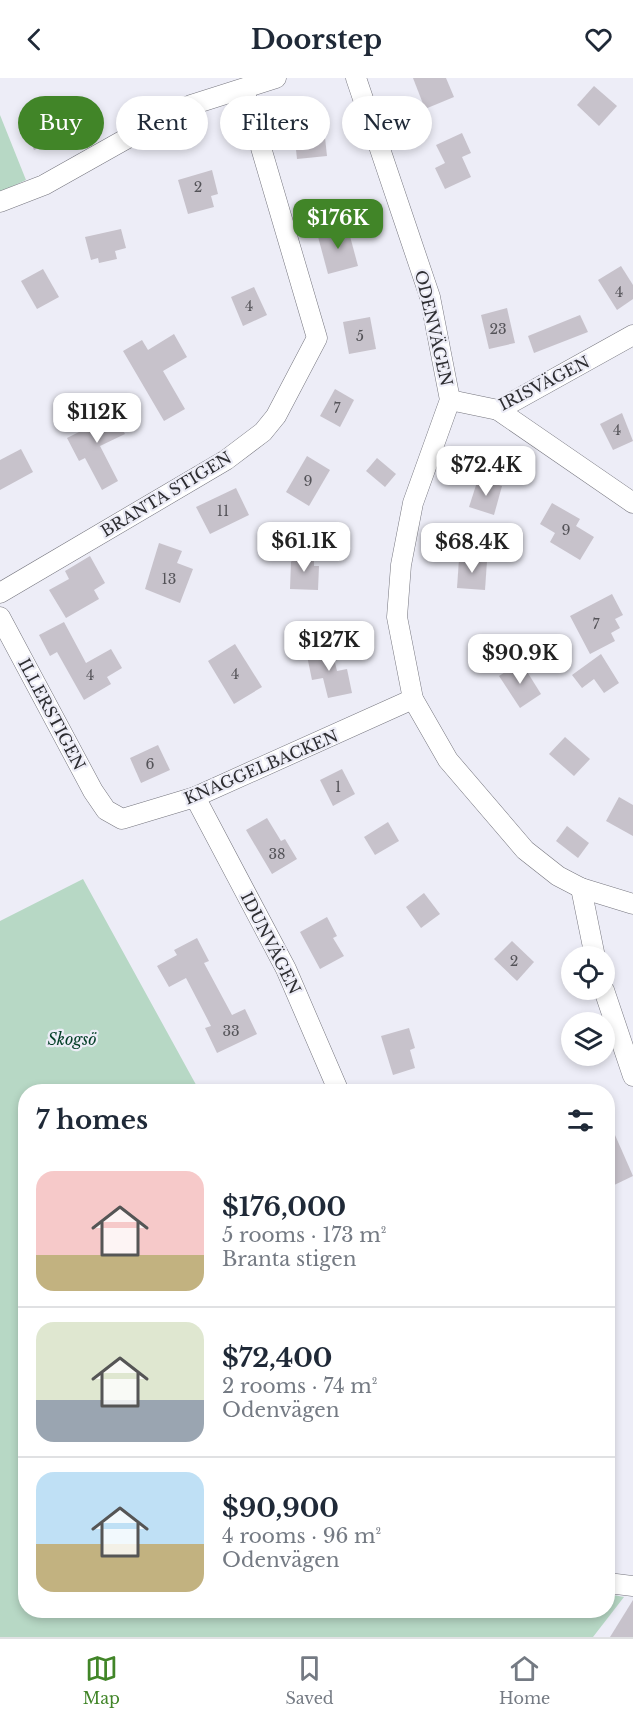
<!DOCTYPE html>
<meta charset="utf-8">
<style>
:root{--surface:#fff;--page:#f2f2f3;--text:#1f2937;--muted:#747a83;--line:#e0e1e3;--accent:#418528}
body{margin:0;font-family:"Libre Baskerville",serif;background:var(--page);color:var(--text);height:100vh;display:flex;flex-direction:column;font-size:22px;white-space:nowrap}
*{box-sizing:border-box;margin:0}
p{font-size:20px;color:var(--muted)}
.icon{flex:none;width:33px;height:33px;fill:none;stroke:currentColor;stroke-width:2;stroke-linecap:round;stroke-linejoin:round}
.map{position:relative;flex:1;overflow:hidden}
.details{position:absolute;left:18px;top:1006px;width:597px;height:534px;display:flex;flex-direction:column;background:var(--surface);border-radius:24px;box-shadow:0 3px 9px #0003}
.details>*{flex:none}
.banner{position:absolute;left:18px;top:18px;width:597px;height:54px;display:flex;gap:12px}
.controls{position:absolute;left:561px;top:868px;display:grid;gap:12px}
.controls a{display:grid;place-items:center;width:54px;height:54px;border-radius:50%;background:var(--surface);box-shadow:0 3px 9px #0003;font-size:30px}
.price{position:absolute;translate:-50% -51px;padding:0 14px;border-radius:12px;background:#fff;color:#222;font-size:20px;line-height:39px;filter:drop-shadow(0 2px 3px #0008)}
.price::after{content:'';position:absolute;left:50%;top:36px;width:18px;height:14px;margin-left:-9px;background:inherit;clip-path:polygon(0 0,100% 0,50% 100%)}
.price.active{background:var(--accent);color:#fff}
ul{padding:0;list-style:none}
li{display:flex;align-items:center;gap:18px;height:150px;padding:0 18px}
li+li{border-top:2px solid var(--line)}
li span{display:grid;place-items:center;flex:none;width:168px;height:120px;border-radius:18px;color:#555}
li>.icon{margin-inline-start:auto}
span .icon{width:72px;height:72px;fill:#fffc;stroke-width:1}
li b{font-size:26px}
h2{display:flex;justify-content:space-between;align-items:center;height:72px;padding:0 18px;font-size:26px}
.chip{padding:0 21px;border-radius:27px;background:var(--surface);box-shadow:0 3px 9px #0003;font-size:21px;line-height:54px}
.chip.active{background:var(--accent);color:#fff}
header{display:flex;justify-content:space-between;align-items:center;height:78px;padding:0 18px;background:var(--surface);font-size:27px;font-weight:700}
.tabs{display:flex;justify-content:space-around;align-items:center;height:84px;border-top:2px solid var(--line);background:var(--surface);font-size:16px;color:var(--muted)}
.tabs a{display:grid;justify-items:center;gap:3px}
.tabs .active{color:var(--accent)}
.map>svg:first-child{display:block}
</style>
<header><svg class="icon" aria-label="back" viewBox="0 0 24 24"><path d="M15 5l-7 7 7 7"/></svg>Doorstep<svg class="icon" aria-label="heart" viewBox="0 0 24 24"><path d="M12 20l-8-8c-3-5 5-10 8-4 3-6 11-1 8 4z"/></svg></header>
<div class="map">
<svg width="633" height="1559" viewBox="0 0 633 1559">
<rect width="100%" height="100%" fill="#ededf7"/>
<g fill="#b7d8c5">
<path d="M0 37 26 102 0 114Z"/>
<path d="M83 801 200 1014H26V1533H608V1516L624 1519 593 1559H0V843Z"/>
</g>
<g fill="#c7c2cb">
<path d="M413 0H446L454 19 425 31Z"/>
<path d="M594 8 617 28 599 48 577 27Z"/>
<path d="M60 27 72 56 34 72 22 43Z"/>
<path d="M324 50 327 78 297 81 294 53Z"/>
<path d="M462 55 471 75 462 79 471 99 445 111 435 90 445 85 436 67Z"/>
<path d="M212 92 218 116 211 118 214 129 188 136 178 102Z"/>
<path d="M347 147 358 188 328 196 317 155Z"/>
<path d="M121 151 126 170 115 173 117 181 99 185 98 180 91 182 85 159Z"/>
<path d="M621 188 633 207V221L617 232 598 202Z"/>
<path d="M43 191 59 219 37 231 21 203Z"/>
<path d="M254 209 267 237 243 248 231 219Z"/>
<path d="M507 230 515 265 489 271 481 237Z"/>
<path d="M580 237 588 254 534 275 528 258Z"/>
<path d="M370 239 376 271 349 276 343 244Z"/>
<path d="M174 256 187 279 163 293 185 331 164 343 123 273 142 262 148 272Z"/>
<path d="M335 311 354 322 340 349 320 338Z"/>
<path d="M100 329 106 340 114 336 125 356 100 368 118 403 102 412 85 380 79 383 67 360 83 352 77 341Z"/>
<path d="M622 335 633 363 613 372 600 346Z"/>
<path d="M21 371 33 394 0 412V382Z"/>
<path d="M307 378 330 392 309 428 286 414Z"/>
<path d="M377 380 396 396 385 409 366 393Z"/>
<path d="M478 401 502 408 494 437 469 429Z"/>
<path d="M236 410 249 437 210 456 196 429Z"/>
<path d="M552 425 580 441 576 448 594 459 580 482 550 464 555 455 540 446Z"/>
<path d="M159 465 182 473 177 485 193 491 180 525 145 511Z"/>
<path d="M298 476 314 477V488H319L318 512 290 511 291 484Z"/>
<path d="M90 478 105 505 94 512 99 521 66 540 49 512 69 501 65 493Z"/>
<path d="M459 481 487 483 485 512 457 510Z"/>
<path d="M612 516 623 537 615 541 620 550 611 555 615 563 590 576 570 538Z"/>
<path d="M64 544 86 585 111 571 122 590 107 599 111 606 84 622 57 574 50 578 39 557Z"/>
<path d="M235 566 262 609 234 626 208 583Z"/>
<path d="M331 568 337 593 347 591 352 615 328 620 323 600 312 602 306 573Z"/>
<path d="M601 576 619 605 604 615 594 601 582 610 572 597Z"/>
<path d="M521 584 541 616 520 630 499 598Z"/>
<path d="M565 659 590 681 574 698 549 676Z"/>
<path d="M158 667 170 692 141 705 130 680Z"/>
<path d="M342 691 355 716 333 728 320 702Z"/>
<path d="M619 719 633 727V758L606 743Z"/>
<path d="M267 740 281 763 285 761 297 781 272 796 246 752Z"/>
<path d="M388 744 399 763 375 777 364 759Z"/>
<path d="M567 748 589 765 578 780 556 763Z"/>
<path d="M424 815 440 836 421 850 406 829Z"/>
<path d="M327 839 337 858 333 860 344 878 320 891 300 854Z"/>
<path d="M197 860 209 883 204 885 232 937 245 931 257 956 217 975 205 950 211 948 186 900 169 909 157 888 177 877 174 872Z"/>
<path d="M512 863 534 884 517 903 494 881Z"/>
<path d="M409 950 415 970 410 972 415 990 393 997 381 958Z"/>
<path d="M608 1041 633 1098 608 1110Z"/>
<path d="M633 1522V1559H610Z"/>
</g>
<g fill="none" stroke-linecap="round" stroke-linejoin="round">
<defs>
<g id="street">
<path d="M356 0 430 219 450 322 413 425 401 487 397 539 413 621 448 682 525 772 558 798 581 810 633 826"/>
<path d="M0 124 44 107 165 39 191 27 276 0"/>
<path d="M450 322 498 332 633 257"/>
<path d="M498 332 633 425"/>
<path d="M0 515 226 382 263 354 276 338 317 260 244 12"/>
<path d="M0 539 93 713 106 732 122 741 195 719 413 621"/>
<path d="M195 719 286 891 339 1014"/>
<path d="M581 810 595 879"/>
<path d="M604 912 633 998"/>
<path d="M608 1505 633 1508"/>
</g>
</defs>
<use href="#street" stroke="#75757e" stroke-width="21"/>
<use href="#street" stroke="#fff" stroke-width="20"/>
</g>
<g text-anchor="middle" stroke-width="4.5" stroke-linejoin="round" paint-order="stroke">
<g font-size="14" fill="#545358">
<text x="198" y="114">2</text>
<text x="619" y="219">4</text>
<text x="249" y="233">4</text>
<text x="498" y="256">23</text>
<text x="360" y="263">5</text>
<text x="337" y="335">7</text>
<text x="617" y="357">4</text>
<text x="308" y="408">9</text>
<text x="223" y="438">11</text>
<text x="566" y="457">9</text>
<text x="169" y="506">13</text>
<text x="596" y="551">7</text>
<text x="235" y="601">4</text>
<text x="90" y="602">4</text>
<text x="150" y="691">6</text>
<text x="338" y="714">1</text>
<text x="277" y="781">38</text>
<text x="514" y="888">2</text>
<text x="231" y="958">33</text>
</g>
<g font-size="16" fill="#2e2e32" stroke="#ededf7">
<text transform="translate(434 250) rotate(77)" y="6">ODENVÄGEN</text>
<text transform="translate(544 305) rotate(-27)" y="6">IRISVÄGEN</text>
<text transform="translate(166 416) rotate(-31)" y="6">BRANTA STIGEN</text>
<text transform="translate(52 636) rotate(62)" y="6">ILLERSTIGEN</text>
<text transform="translate(261 689) rotate(-23)" y="6">KNAGGELBACKEN</text>
<text transform="translate(271 865) rotate(63)" y="6">IDUNVÄGEN</text>
</g>
<g font-size="16" font-style="italic" fill="#043f27" stroke="#ededf7">
<text x="72" y="967">Skogsö</text>
</g>
</g>
</svg>
<div class="controls">
<a><svg class="icon" aria-label="locate" viewBox="0 0 24 24"><circle cx="12" cy="12" r="6"/><path d="M12 2v4M12 18v4M2 12h4M18 12h4"/></svg></a>
<a><svg class="icon" aria-label="layers" viewBox="0 0 24 24"><path d="M12 4l9 5-9 5-9-5zM3 14l9 5 9-5"/></svg></a>
</div>
<b class="price active" style="left:338px;top:172px">$176K</b>
<b class="price" style="left:97px;top:366px">$112K</b>
<b class="price" style="left:486px;top:419px">$72.4K</b>
<b class="price" style="left:304px;top:495px">$61.1K</b>
<b class="price" style="left:472px;top:496px">$68.4K</b>
<b class="price" style="left:329px;top:594px">$127K</b>
<b class="price" style="left:520px;top:607px">$90.9K</b>
<div class="banner">
<a class="chip active">Buy</a>
<a class="chip">Rent</a>
<a class="chip">Filters</a>
<a class="chip">New</a>
</div>
<section class="details">
<h2>7 homes<svg class="icon" aria-label="filters" viewBox="0 0 24 24"><path d="M4 7h16M4 17h16"/><circle cx="9" cy="7" r="2"/><circle cx="15" cy="17" r="2"/></svg></h2>
<ul>
<li><span style="background:linear-gradient(#f6c9c9 70%,#c2b280 0)"><svg class="icon" aria-label="home" viewBox="0 0 24 24"><path d="M3 11l9-7 9 7M6 9v11h12V9"/></svg></span><div><b>$176,000</b><p>5 rooms · 173 m²</p><p>Branta stigen</p></div></li>
<li><span style="background:linear-gradient(#dfe7d0 65%,#9aa5b1 0)"><svg class="icon" aria-label="home" viewBox="0 0 24 24"><path d="M3 11l9-7 9 7M6 9v11h12V9"/></svg></span><div><b>$72,400</b><p>2 rooms · 74 m²</p><p>Odenvägen</p></div></li>
<li><span style="background:linear-gradient(#bfe0f5 60%,#c2b280 0)"><svg class="icon" aria-label="home" viewBox="0 0 24 24"><path d="M3 11l9-7 9 7M6 9v11h12V9"/></svg></span><div><b>$90,900</b><p>4 rooms · 96 m²</p><p>Odenvägen</p></div></li>
</ul>
</section>
</div>
<nav class="tabs">
<a class="active"><svg class="icon" aria-label="map" viewBox="0 0 24 24"><path d="M3 6l6-2 6 2 6-2v14l-6 2-6-2-6 2zM9 4v14M15 6v14"/></svg>Map</a>
<a><svg class="icon" aria-label="saved" viewBox="0 0 24 24"><path d="M7 4h10v16l-5-4-5 4z"/></svg>Saved</a>
<a><svg class="icon" aria-label="home" viewBox="0 0 24 24"><path d="M3 11l9-7 9 7M6 9v11h12V9"/></svg>Home</a>
</nav>
